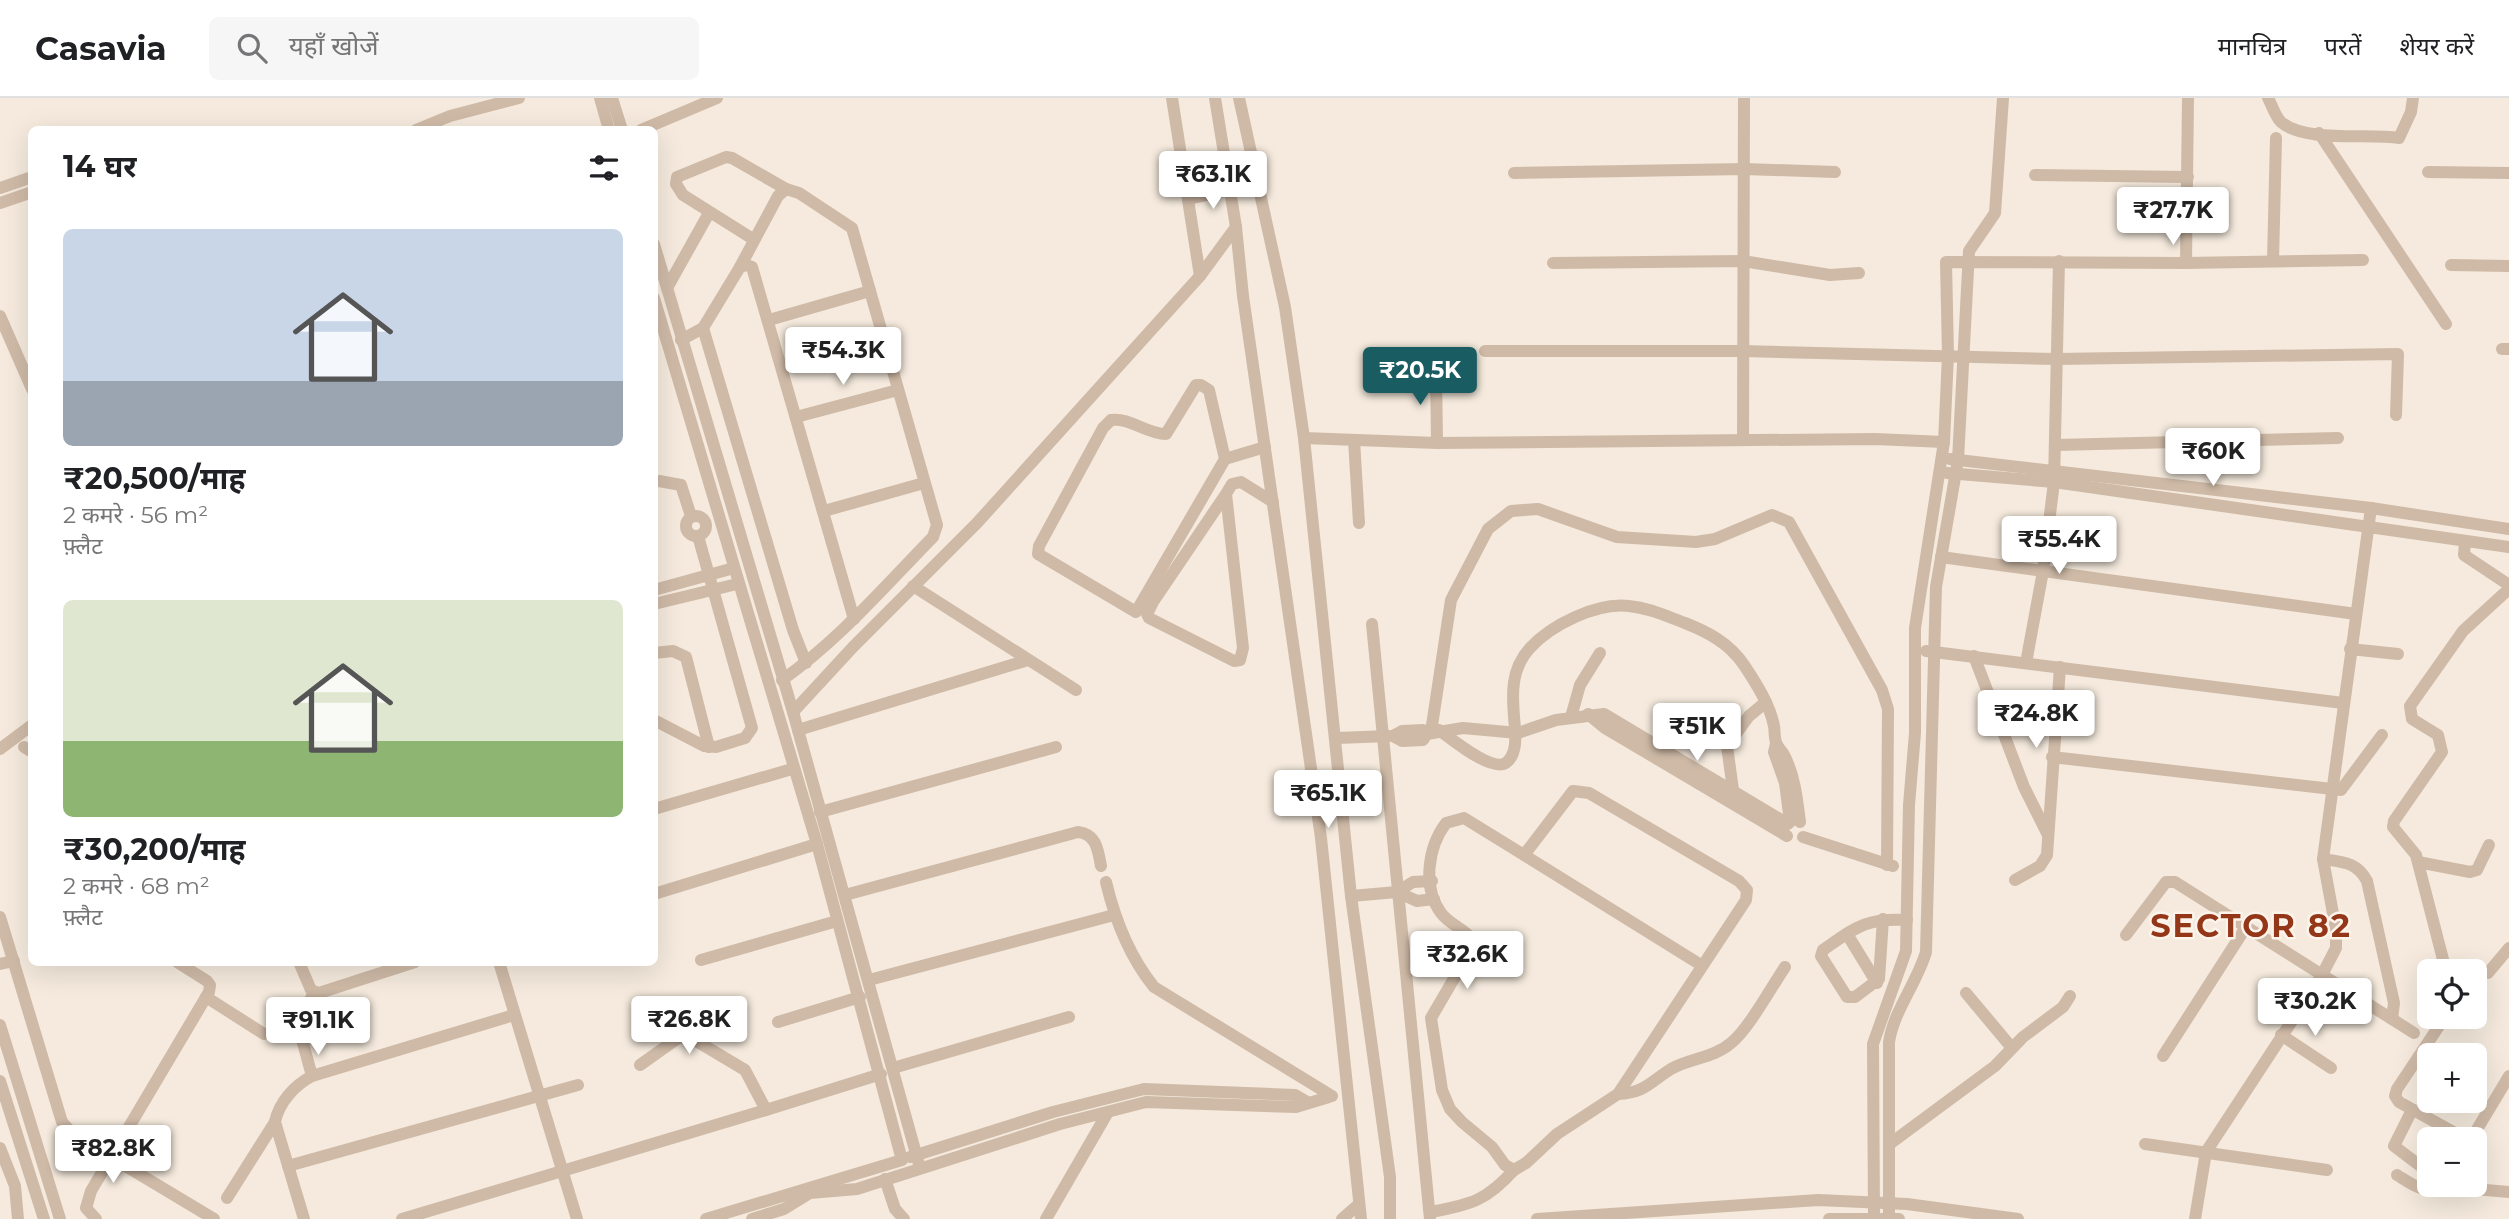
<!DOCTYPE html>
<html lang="hi">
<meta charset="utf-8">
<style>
:root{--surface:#fff;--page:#f6f6f6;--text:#202124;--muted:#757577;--line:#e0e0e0;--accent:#195c62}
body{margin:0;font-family:Montserrat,"Noto Sans Devanagari",sans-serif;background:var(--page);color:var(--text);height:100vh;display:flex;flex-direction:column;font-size:26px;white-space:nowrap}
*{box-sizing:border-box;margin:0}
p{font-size:23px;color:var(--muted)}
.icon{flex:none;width:38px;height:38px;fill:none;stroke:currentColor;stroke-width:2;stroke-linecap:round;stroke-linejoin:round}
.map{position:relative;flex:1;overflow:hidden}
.drawer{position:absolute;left:28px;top:28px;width:630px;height:840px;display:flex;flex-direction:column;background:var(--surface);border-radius:10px;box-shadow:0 7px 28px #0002}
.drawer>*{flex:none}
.controls{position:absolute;left:2417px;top:861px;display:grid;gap:14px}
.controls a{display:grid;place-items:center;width:70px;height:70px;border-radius:10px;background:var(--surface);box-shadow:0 7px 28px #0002;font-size:35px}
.price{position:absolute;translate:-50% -60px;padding:0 16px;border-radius:7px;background:#fff;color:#222;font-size:23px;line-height:46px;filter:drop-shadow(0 2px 4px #0008)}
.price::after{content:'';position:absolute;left:50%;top:42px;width:21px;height:16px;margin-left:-10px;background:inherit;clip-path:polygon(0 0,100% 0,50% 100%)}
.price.selected{background:var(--accent);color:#fff}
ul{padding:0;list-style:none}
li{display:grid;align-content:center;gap:14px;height:371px;padding:0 35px}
li span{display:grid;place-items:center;height:217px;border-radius:10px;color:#555}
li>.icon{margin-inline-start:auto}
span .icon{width:126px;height:126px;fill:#fffc;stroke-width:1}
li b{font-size:30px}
h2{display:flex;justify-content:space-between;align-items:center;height:84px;padding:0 35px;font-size:30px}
header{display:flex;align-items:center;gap:42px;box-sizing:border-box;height:98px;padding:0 35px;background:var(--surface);border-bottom:2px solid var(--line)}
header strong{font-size:33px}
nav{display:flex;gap:38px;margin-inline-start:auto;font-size:24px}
.search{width:490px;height:63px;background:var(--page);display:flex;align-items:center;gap:18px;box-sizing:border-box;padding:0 24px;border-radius:10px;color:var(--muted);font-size:26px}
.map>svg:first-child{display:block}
</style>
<header>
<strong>Casavia</strong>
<div class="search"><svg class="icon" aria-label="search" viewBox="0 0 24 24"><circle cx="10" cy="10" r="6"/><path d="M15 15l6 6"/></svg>यहाँ खोजें</div>
<nav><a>मानचित्र</a><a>परतें</a><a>शेयर करें</a></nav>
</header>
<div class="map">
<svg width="2509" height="1121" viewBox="0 0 2509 1121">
<rect width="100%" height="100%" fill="#f5eadd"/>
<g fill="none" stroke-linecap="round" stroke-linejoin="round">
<g stroke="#cfbaa7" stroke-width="12">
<path d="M600 0 609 32"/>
<path d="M612 0 622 32"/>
<path d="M1172 0 1200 178"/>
<path d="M1215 0 1236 129 1243 198 1321 740 1361 1121"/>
<path d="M1239 0 1285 209 1304 340 1351 798 1390 1079V1121"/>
<path d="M2268 0C2272 7 2275 18 2281 24 2305 45 2369 35 2399 40L2411 14 2413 0"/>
<path d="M416 32 450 18 519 0"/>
<path d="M641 32 717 0"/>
<path d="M2319 35 2446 226"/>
<path d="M2428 74 2509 75"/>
<path d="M1514 75 1745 71 1835 74"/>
<path d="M2035 77 2188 79"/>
<path d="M0 90 32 79"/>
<path d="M1188 101 1230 92"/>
<path d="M0 105 32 94"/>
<path d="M753 141 683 97 676 86 677 79 726 59 732 60 786 91 799 95 852 130 937 427 933 439C885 488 839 542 782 582"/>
<path d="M654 146 793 614 920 1070"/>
<path d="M2273 163 2276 40"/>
<path d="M1553 165 1743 163 1830 177 1859 175"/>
<path d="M2186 165 2188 0"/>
<path d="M2451 167 2509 168"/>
<path d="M740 169 778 98 786 91"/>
<path d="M667 190 709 115"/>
<path d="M654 200 817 746 902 1062 706 1121"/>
<path d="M0 218 32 291"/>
<path d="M769 222 870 193"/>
<path d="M703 230 793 532 806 565"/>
<path d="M681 242 703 230 740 169 746 167 752 169 854 521"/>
<path d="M2502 251H2509"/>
<path d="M1485 253H1743L2056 261 2398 256 2396 317"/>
<path d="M1436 273 1437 345"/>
<path d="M796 319 898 292"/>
<path d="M1304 340 1437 345 1875 341 1944 344"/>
<path d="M1354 342 1359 425"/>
<path d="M1743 342 1744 0"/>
<path d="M2056 347 2338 340"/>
<path d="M1225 361 1209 292 1201 287H1196L1166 336C1146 336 1130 319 1111 322L1103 330 1039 448 1038 456 1136 514 1225 361 1265 349"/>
<path d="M1950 361 2371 410 2509 431"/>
<path d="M1947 375 2054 384 2509 449"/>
<path d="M659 383 681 387 691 418"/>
<path d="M1226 396 1243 550 1240 562 1234 563 1149 520 1147 516 1153 504 1226 396 1232 386 1241 384 1273 404"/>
<path d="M824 413 924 385"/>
<circle cx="696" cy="428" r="10"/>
<path d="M2465 444 2464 457 2509 487"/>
<path d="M1941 459 2356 516"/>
<path d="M913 488 1076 592"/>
<path d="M654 492 734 470"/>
<path d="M654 506 737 486"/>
<path d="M1372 526 1430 1121"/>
<path d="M2350 551 2398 556"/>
<path d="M1926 553 2343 605"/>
<path d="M654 555 673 553 686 559 709 649"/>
<path d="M1974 558 2024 689 2048 737"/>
<path d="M2026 565 2043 473 2054 384 2059 163"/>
<path d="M793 614 853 549 977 425 1200 178 1236 129"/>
<path d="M1588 616 1605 630 1787 738"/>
<path d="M1571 619 1580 587 1600 555"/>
<path d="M654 622 704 648 716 649 745 640 752 630 698 438"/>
<path d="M798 632 1028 562"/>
<path d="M1439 632C1452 641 1493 676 1507 664 1530 644 1494 589 1530 550 1551 527 1597 504 1629 508 1649 510 1666 518 1685 525 1708 534 1729 545 1744 567 1756 585 1770 607 1774 628 1775 633 1774 639 1776 644 1777 649 1782 653 1784 657 1795 678 1797 701 1800 724"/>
<path d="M1431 634 1451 502 1488 431 1511 413 1538 411 1617 439 1696 444 1715 441 1772 417 1789 424 1882 592 1888 611 1887 767"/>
<path d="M1427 636 1423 642 1402 643 1393 638 1402 633 1423 632 1427 636 1463 630 1518 635 1556 622 1604 616 1788 726"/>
<path d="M1337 640 1389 638"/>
<path d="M1776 646 1774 654 1785 685 1790 724"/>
<path d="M24 649 32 654"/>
<path d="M0 651 32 627"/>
<path d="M2052 659 2341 692 2382 637"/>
<path d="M1733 692 1727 648 1749 618 1766 604"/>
<path d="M1573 693 1589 695 1739 783 1747 792 1746 802 1618 996 1557 1036 1526 1065 1514 1072 1505 1067 1492 1049 1462 1024 1450 1011 1442 992 1431 920 1470 853 1471 840C1463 830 1449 826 1441 815 1422 789 1428 749 1446 725L1464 720 1524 757Z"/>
<path d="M654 711 792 671"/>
<path d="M820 714 1056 649"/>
<path d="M1803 739 1893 768"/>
<path d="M1524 757 1701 867"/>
<path d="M2323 761C2343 764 2357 764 2367 783L2394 905 2392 921"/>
<path d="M2418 764 2470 774 2477 772 2489 747"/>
<path d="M2015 782 2040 768 2047 757 2060 569"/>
<path d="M1432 783 1413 784 1397 794 1417 803 1434 801"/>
<path d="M1106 784C1115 822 1129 858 1154 889L1332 998"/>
<path d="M654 796 817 746"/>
<path d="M845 797 1078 734C1097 736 1098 753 1101 768"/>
<path d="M1351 798 1397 794"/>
<path d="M0 819 62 1024 74 1037 214 1121"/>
<path d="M1883 821 1879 881 1855 899H1847L1821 858 1823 852C1856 829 1865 820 1907 822"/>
<path d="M1847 836 1877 885"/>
<path d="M2126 837 2166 784H2175L2414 935"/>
<path d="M701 862 837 823"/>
<path d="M299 864 311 892 319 895 415 864"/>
<path d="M499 864 577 1121"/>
<path d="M0 866 14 863"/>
<path d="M2446 873 2416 757 2393 729 2394 723 2442 654 2438 637 2412 621 2410 608 2463 533 2509 491"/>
<path d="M2488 875 2509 850"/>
<path d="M869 882 1114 817"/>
<path d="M1966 895 2012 950"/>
<path d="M206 899 264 936"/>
<path d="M2445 919 2397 991 2395 998 2399 1004 2466 1041 2473 1038 2509 978"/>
<path d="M778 924 860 899"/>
<path d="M0 927 60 1121"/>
<path d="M2281 937 2331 970"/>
<path d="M2163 958 2246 829"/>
<path d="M640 967 678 940 688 938 745 972 766 1012 881 976"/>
<path d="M893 970 1069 919"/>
<path d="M312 978 298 927 314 894"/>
<path d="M0 983 44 1121"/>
<path d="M1618 996C1645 995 1650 984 1671 971 1690 960 1714 960 1731 945 1748 932 1772 888 1785 869"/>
<path d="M2412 1012 2394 1048 2419 1067 2429 1068"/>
<path d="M1891 1045 1995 968 2023 939 2063 909 2070 898"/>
<path d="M2145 1046 2327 1072"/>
<path d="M0 1050 15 1088 18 1121"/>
<path d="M910 1059 1053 1014 1144 991 1295 997 1307 1004"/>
<path d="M288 1068 578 987"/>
<path d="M2397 1077C2410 1085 2424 1097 2438 1087"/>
<path d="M885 1081 895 1111 904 1121"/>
<path d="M2474 1091 2509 1094"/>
<path d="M227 1100 275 1024"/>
<path d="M1431 1114C1472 1106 1486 1103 1514 1072"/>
<path d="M1874 1119 1873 946 1906 853 1909 707 1915 635V530L1944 344 1948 257 1946 164 2186 165 2363 162"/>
<path d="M1889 1120V944C1894 912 1917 885 1926 854L1936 489 1958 362 1969 153 1995 115 2003 0"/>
<path d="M96 1121 86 1110 91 1093 209 894 210 887 207 883 177 864"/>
<path d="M304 1121 275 1024C279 1004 295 987 312 978L514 917"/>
<path d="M402 1121 766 1012"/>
<path d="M752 1121 784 1111 810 1095 857 1091 1060 1026 1146 1004 1296 1009 1329 999"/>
<path d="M1046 1121 1108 1014"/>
<path d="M1342 1121 1358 1107"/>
<path d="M1537 1121 1818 1102 1907 1106 2018 1121"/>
<path d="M1829 1121H1899"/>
<path d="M2195 1121 2206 1054 2322 877 2336 850V832L2323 761 2371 410"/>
</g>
</g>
<g text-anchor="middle" stroke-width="5" stroke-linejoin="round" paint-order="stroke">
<g font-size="32" font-weight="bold" letter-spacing="2" fill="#943718" stroke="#fcf4ea">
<text x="2251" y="839">SECTOR 82</text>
</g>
</g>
</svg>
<div class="controls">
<a><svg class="icon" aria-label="locate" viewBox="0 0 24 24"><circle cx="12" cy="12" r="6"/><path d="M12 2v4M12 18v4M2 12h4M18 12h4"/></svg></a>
<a>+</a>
<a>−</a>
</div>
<b class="price" style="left:1213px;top:113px">₹63.1K</b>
<b class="price" style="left:2173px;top:149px">₹27.7K</b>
<b class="price" style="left:843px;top:289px">₹54.3K</b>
<b class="price selected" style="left:1420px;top:309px">₹20.5K</b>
<b class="price" style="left:2213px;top:390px">₹60K</b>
<b class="price" style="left:2059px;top:478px">₹55.4K</b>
<b class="price" style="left:2036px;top:652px">₹24.8K</b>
<b class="price" style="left:1697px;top:665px">₹51K</b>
<b class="price" style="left:1328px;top:732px">₹65.1K</b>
<b class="price" style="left:1467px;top:893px">₹32.6K</b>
<b class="price" style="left:2315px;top:940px">₹30.2K</b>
<b class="price" style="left:689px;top:958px">₹26.8K</b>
<b class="price" style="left:318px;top:959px">₹91.1K</b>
<b class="price" style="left:113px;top:1087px">₹82.8K</b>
<section class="drawer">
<h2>14 घर<svg class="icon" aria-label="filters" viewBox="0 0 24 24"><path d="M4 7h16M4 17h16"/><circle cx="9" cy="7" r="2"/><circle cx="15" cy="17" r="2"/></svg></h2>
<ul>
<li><span style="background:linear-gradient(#c9d6e8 70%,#9aa5b1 0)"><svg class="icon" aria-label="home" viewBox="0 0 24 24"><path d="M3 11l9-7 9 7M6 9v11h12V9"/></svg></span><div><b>₹20,500/माह</b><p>2 कमरे · 56 m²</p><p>फ़्लैट</p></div></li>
<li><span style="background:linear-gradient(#dfe7d0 65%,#8fb573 0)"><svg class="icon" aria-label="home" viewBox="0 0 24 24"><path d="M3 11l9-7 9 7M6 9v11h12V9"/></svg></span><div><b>₹30,200/माह</b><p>2 कमरे · 68 m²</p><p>फ़्लैट</p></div></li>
</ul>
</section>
</div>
